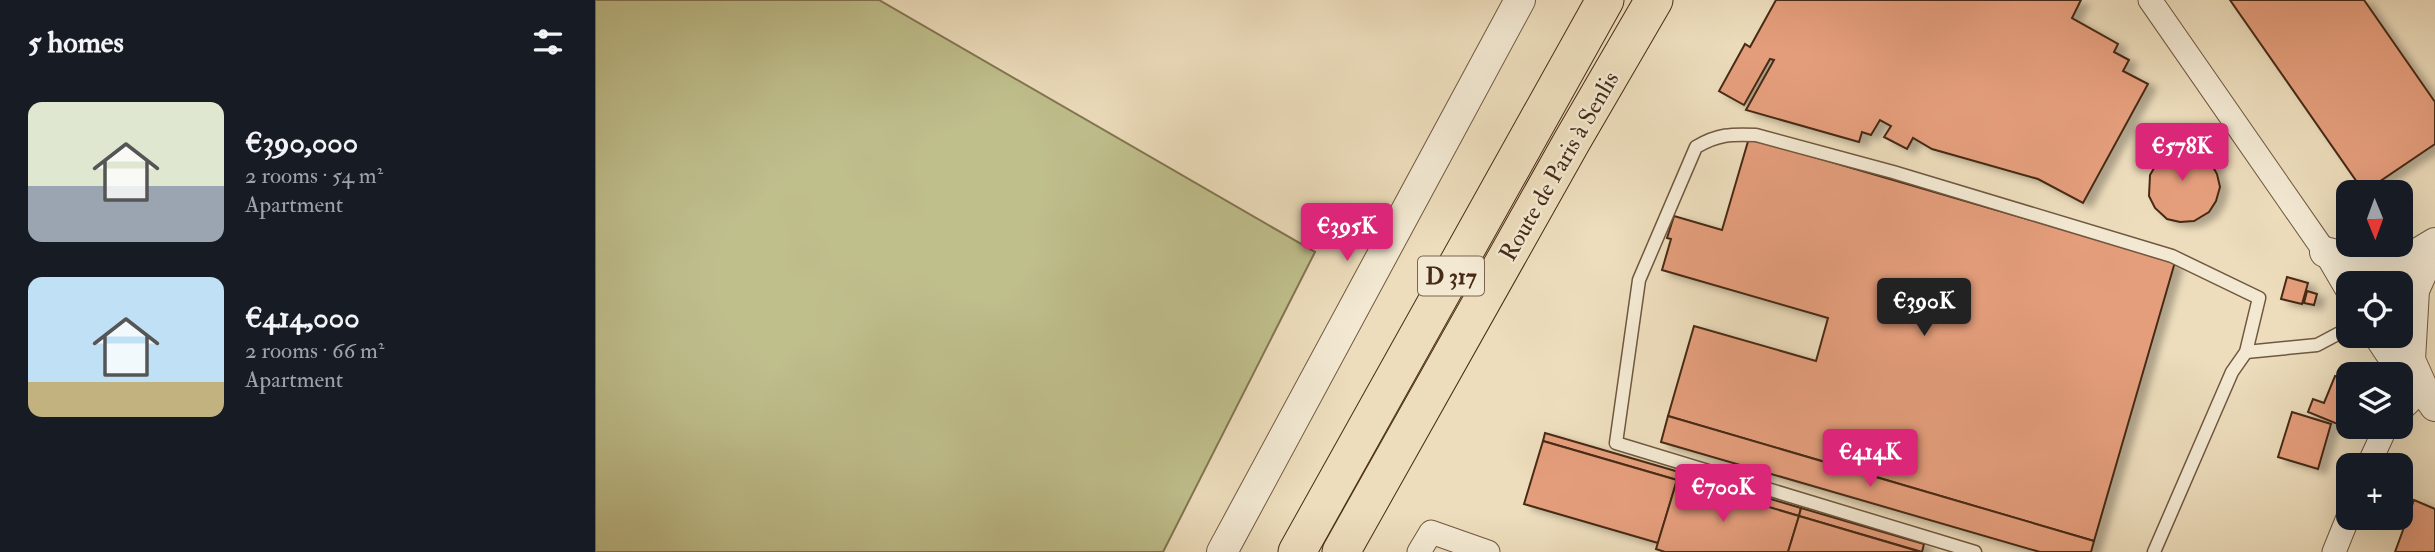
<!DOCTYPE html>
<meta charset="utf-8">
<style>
:root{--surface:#171b24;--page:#20242c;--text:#f1f3f6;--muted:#9ea1a6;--accent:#db2777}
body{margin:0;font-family:"IM FELL Double Pica",serif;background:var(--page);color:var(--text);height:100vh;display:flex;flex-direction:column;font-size:26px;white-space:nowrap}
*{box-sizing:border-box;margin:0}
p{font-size:23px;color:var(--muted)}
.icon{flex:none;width:38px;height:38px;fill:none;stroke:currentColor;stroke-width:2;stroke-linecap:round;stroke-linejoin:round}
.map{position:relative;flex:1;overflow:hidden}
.details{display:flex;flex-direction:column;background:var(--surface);width:595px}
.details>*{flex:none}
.needle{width:46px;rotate:179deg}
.buttons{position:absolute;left:1741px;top:180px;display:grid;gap:14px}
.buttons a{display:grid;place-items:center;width:77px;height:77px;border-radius:14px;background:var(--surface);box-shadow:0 7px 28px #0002;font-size:35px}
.price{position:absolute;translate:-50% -60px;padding:0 16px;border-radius:7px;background:var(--accent);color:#fff;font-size:23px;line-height:46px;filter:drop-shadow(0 2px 4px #0008)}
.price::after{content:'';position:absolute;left:50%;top:42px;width:21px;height:16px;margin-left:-10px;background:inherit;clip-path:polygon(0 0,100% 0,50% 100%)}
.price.on{background:#222;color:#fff}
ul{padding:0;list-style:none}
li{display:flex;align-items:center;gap:21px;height:175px;padding:0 28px}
li span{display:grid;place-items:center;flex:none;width:196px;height:140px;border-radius:14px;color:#555}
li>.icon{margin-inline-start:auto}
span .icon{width:84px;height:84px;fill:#fffc;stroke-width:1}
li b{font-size:30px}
h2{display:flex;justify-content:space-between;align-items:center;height:84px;padding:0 28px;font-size:30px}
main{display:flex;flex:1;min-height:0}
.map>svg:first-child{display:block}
</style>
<main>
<section class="details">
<h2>5 homes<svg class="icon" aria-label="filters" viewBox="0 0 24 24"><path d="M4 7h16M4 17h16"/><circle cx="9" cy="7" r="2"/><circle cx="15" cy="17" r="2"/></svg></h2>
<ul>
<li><span style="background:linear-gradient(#dfe7d0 60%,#9aa5b1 0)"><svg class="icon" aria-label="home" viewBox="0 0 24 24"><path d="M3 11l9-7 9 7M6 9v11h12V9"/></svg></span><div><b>€390,000</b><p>2 rooms · 54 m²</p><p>Apartment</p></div></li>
<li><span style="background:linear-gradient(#bfe0f5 75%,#c2b280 0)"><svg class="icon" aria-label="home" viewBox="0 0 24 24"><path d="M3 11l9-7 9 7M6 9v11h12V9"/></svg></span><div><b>€414,000</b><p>2 rooms · 66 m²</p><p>Apartment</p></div></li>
</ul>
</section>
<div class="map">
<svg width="1840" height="552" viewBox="0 0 1840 552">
<defs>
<filter id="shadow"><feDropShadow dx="8" dy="4.5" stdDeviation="3.5" flood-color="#0004"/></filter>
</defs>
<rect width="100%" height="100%" fill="#edddbc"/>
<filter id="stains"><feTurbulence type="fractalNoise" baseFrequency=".00286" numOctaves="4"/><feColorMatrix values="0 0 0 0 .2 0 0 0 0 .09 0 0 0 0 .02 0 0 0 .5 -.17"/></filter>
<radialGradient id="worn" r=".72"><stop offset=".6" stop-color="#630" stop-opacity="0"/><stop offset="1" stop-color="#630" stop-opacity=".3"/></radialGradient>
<path fill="#bfbf8c" stroke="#837551" stroke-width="2" d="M0 0H284L720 252 568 552H0Z"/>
<g fill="#e59e7b" stroke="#472b16" stroke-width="2" filter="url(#shadow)">
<path d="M1181 0H1486L1477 18 1523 44 1519 52 1534 60 1528 71 1553 84 1488 203 1443 179 1337 149 1318 138 1312 149 1289 137 1296 126 1285 120 1276 135 1267 132 1264 142 1151 110 1179 60 1175 59 1149 105 1124 91 1150 44 1155 47Z"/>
<path d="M1635 0H1769L1840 102V144L1769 192Z"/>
<path d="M1571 131 1577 139 1569 145 1573 153 1593 151 1606 155 1615 162 1622 174 1625 187 1621 201 1614 212 1599 221 1585 222 1572 219 1560 208 1554 196 1555 175 1562 163 1551 147Z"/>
<path d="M1154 138 1580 262 1499 541 1073 416 1099 326 1221 361 1233 318 1067 270 1076 239 1072 238 1079 216 1127 230Z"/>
<path d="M1692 277 1713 283 1707 304 1686 299Z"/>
<path d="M1712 291 1722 294 1719 305 1709 303Z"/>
<path d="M1740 376 1754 382V418L1750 427 1713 412 1718 399 1729 403Z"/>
<path d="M1697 412 1736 424 1723 469 1683 457Z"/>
<path d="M1073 416 1499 541 1496 552H1445L1066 442Z"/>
<path d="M950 433 1084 472 1082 480 948 441Z"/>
<path d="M948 441 1082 480 1063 543 929 504Z"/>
<path d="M1084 472 1206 508 1204 516 1082 480Z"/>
<path d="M1082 480 1204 516 1193 552H1070L1061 549Z"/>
<path d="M1819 500 1840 509V552H1800Z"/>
<path d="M1206 508 1329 544 1327 552 1204 516Z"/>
<path d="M1204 516 1326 552H1193Z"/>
</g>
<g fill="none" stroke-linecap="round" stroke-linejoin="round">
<defs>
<g id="service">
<path d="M1651 352 1722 345 1754 328"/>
<path d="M1380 552 1021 443 1044 280 1101 147C1123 134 1136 134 1161 135L1298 172 1577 256 1664 298 1651 352 1637 372 1559 552"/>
</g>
<g id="minor">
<path d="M1555 0 1730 252 1754 293"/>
<path d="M1780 336 1792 354 1828 389 1806 410"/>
<path d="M1773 466 1791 427"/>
<path d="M824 552 836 532 893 552"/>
<path d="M1739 552 1754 515"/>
</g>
<g id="tertiary">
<path d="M1840 244 1819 290 1815 360 1828 389 1840 406"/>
<path d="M1730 252 1779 265 1810 261 1840 243"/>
<path d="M627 552 925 0"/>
</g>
<g id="primary">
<path d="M702 552 1010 0"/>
<path d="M746 552 977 141 1059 0"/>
</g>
</defs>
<use href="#service" stroke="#705840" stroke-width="15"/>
<use href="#minor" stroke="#705840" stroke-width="25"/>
<use href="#tertiary" stroke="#705840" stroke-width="32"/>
<use href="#primary" stroke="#472b16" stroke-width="39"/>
<use href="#service" stroke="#f3e9d3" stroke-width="12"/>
<use href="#minor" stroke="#f3e9d3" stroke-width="23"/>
<use href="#tertiary" stroke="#f3e9d3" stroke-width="30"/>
<use href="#primary" stroke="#edddbc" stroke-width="37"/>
</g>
<g text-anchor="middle" stroke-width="5" stroke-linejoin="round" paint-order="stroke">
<rect fill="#f3e9d3" stroke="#7b644f" stroke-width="2" x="823" y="256.5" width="66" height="39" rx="5"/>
<g font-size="23" font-weight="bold" fill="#472b16">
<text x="856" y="284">D 317</text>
</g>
<g font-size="24" fill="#472b16" stroke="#f3e9d3">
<text transform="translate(964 166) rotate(-60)" y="8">Route de Paris à Senlis</text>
</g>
</g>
<rect width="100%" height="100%" filter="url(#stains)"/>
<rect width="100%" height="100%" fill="url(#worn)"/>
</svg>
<div class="buttons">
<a><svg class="needle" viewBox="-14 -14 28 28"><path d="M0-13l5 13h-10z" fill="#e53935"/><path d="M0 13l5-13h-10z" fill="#9ea1a6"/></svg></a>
<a><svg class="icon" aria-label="locate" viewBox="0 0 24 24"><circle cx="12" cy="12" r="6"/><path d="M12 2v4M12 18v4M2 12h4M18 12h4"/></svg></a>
<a><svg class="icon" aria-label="layers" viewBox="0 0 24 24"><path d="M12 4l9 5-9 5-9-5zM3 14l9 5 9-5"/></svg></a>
<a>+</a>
</div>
<b class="price" style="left:1587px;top:183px">€578K</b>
<b class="price" style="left:752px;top:263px">€395K</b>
<b class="price on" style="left:1329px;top:338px">€390K</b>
<b class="price" style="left:1275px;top:489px">€414K</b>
<b class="price" style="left:1128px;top:524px">€700K</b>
</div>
</main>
